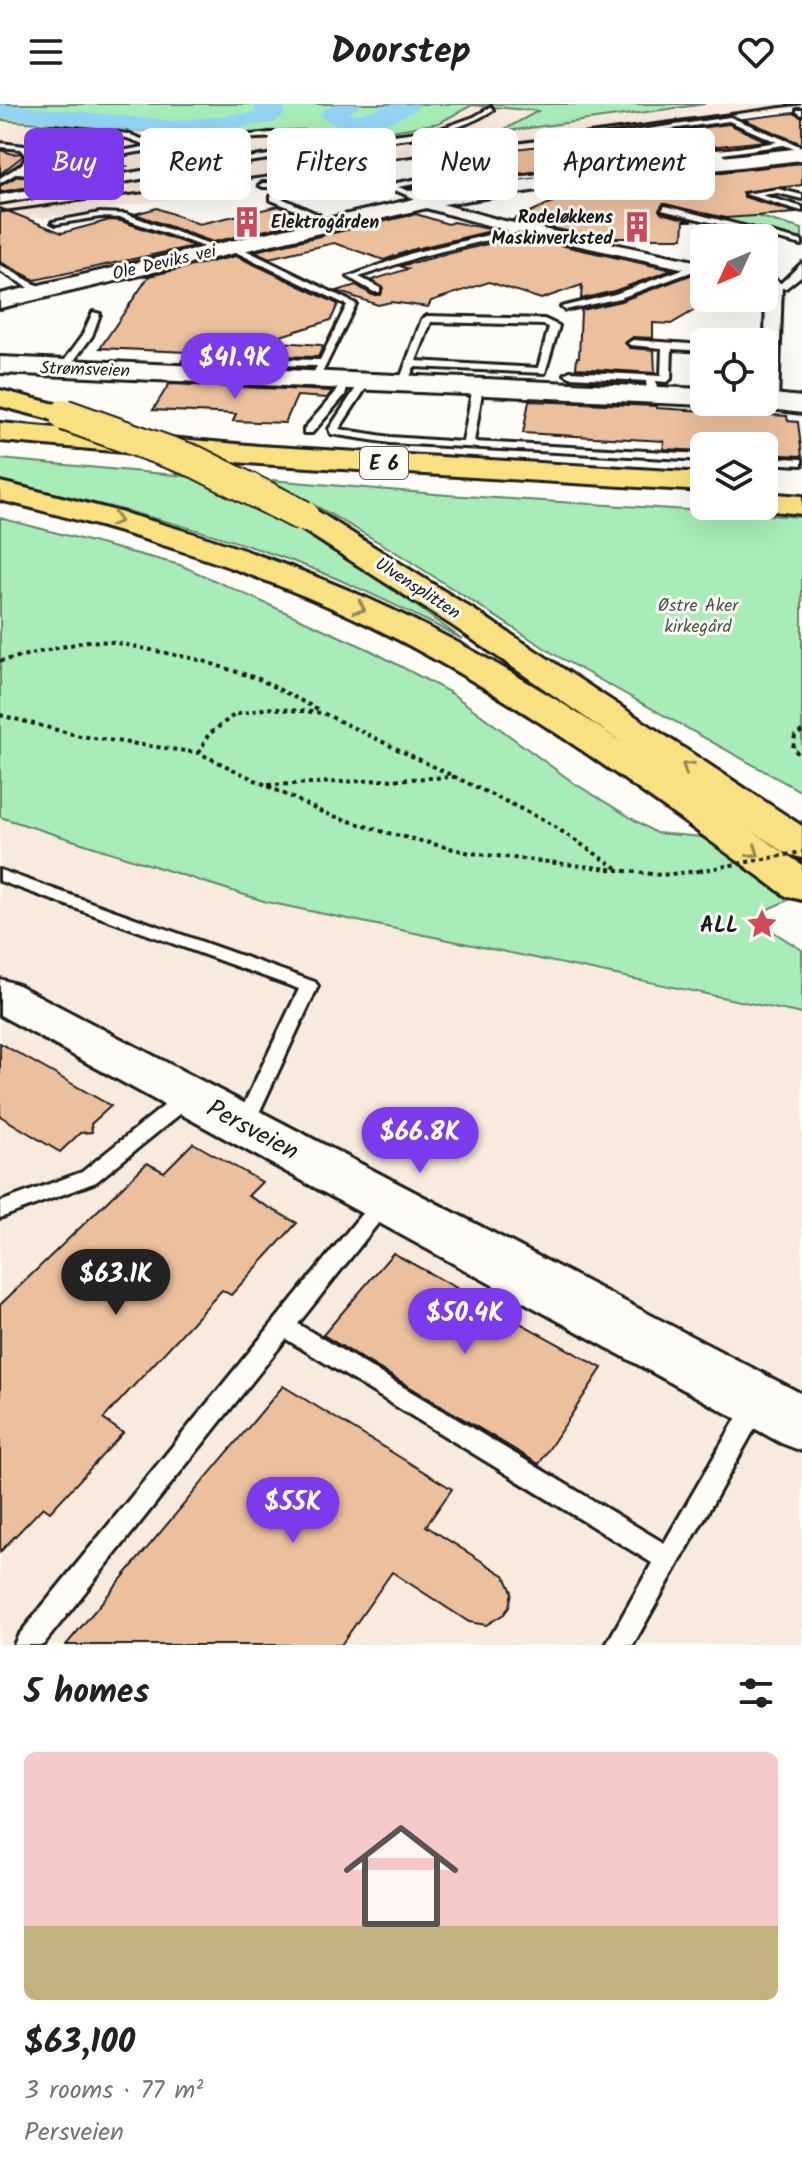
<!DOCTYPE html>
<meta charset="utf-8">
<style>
:root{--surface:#fff;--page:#f6f6f6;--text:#202124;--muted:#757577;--line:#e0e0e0;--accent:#7c3aed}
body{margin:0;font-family:Kalam,sans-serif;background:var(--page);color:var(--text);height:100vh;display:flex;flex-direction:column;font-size:30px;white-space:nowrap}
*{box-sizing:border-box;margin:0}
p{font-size:26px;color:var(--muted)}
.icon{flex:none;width:44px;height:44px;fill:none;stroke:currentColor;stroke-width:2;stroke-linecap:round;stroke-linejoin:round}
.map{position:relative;height:1541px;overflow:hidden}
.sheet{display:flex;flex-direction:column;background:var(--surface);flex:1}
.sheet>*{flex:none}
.top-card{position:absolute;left:24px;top:24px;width:754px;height:72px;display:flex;gap:16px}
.needle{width:52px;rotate:226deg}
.fabs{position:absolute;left:690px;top:120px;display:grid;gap:16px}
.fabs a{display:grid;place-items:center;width:88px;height:88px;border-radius:12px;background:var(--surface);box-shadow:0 8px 32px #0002;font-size:40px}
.price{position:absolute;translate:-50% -68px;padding:0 18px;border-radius:28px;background:var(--accent);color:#fff;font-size:26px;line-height:52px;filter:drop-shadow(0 2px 4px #0008)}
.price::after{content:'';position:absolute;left:50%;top:48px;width:24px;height:18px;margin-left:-12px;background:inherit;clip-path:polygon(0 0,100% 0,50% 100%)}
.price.active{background:#222;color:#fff}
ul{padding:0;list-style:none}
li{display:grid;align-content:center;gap:16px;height:424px;padding:0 24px}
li+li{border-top:2px solid var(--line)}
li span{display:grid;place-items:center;height:248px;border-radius:12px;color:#555}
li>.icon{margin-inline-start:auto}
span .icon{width:144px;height:144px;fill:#fffc;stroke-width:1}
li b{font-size:34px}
h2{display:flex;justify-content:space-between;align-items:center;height:96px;padding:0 24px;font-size:34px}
.tag{padding:0 28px;border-radius:12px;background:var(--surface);box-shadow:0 8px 32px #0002;font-size:28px;line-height:72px}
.tag.active{background:var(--accent);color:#fff}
header{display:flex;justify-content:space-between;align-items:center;height:104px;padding:0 24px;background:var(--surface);font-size:36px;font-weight:800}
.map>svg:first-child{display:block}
</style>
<header><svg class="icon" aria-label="menu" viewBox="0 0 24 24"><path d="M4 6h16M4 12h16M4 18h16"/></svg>Doorstep<svg class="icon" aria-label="heart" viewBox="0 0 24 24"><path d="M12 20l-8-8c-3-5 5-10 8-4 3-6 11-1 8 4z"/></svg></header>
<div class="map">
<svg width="802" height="1541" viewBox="0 0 802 1541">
<rect width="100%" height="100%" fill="#fdfcf7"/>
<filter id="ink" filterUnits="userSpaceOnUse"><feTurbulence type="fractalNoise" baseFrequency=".0125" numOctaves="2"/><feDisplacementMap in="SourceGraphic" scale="16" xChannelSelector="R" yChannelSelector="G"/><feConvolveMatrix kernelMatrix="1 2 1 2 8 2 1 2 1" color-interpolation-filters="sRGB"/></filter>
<g filter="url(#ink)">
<g fill="#f8eadc">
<path d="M705 0H802V4L213 82 214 87 181 93 61 112 0 116V97L160 73 0 91V17L183 30H374L439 19 472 1 539 7 503 28Z"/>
<path d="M0 712 267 798 802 910V1541H0Z"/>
</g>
<g fill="#a8edb8" stroke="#62846a" stroke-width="2">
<path d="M0 0H705L500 28 538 7 472 1 439 19 374 30H183L0 16Z"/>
<path d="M802 55V66L705 97 802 125V141L611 77Z"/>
<path d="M0 355 197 373 280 414 370 469 462 535C397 501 331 469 261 446 175 417 88 397 0 377Z"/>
<path d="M271 376 448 391 802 413V688L557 552 394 447Z"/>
<path d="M0 414 180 461 370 546 451 589 574 679 656 729 726 735 769 728 802 717V790L770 804 755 816 802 846V910L267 798 0 713Z"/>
</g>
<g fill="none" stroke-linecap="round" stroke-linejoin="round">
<g fill="#93d4f5" fill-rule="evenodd">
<path d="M0 0 175 17 257 8 254 5 258 0H289L282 6 285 10 274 19 175 31 0 13Z"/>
<path d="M334 0H363L348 10C366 12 377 2 393 0 402 0 412 0 421 0 403 21 339 34 319 10Z"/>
</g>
</g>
<g fill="#edc09d" stroke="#1c1c1c" stroke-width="2">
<path d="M794 9 802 14V40L743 15Z"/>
<path d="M729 20 766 37 709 43 680 39 654 30Z"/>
<path d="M634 33 660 45 581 57 558 46 551 51 573 63 500 72 496 47 558 40 563 43Z"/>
<path d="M67 39 107 56 126 62 87 70 31 63 36 52 33 46Z"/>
<path d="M0 46 13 50 20 49 23 52 0 70Z"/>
<path d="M802 59V81L742 88 744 93 797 109 726 114 663 100 659 106 661 109 693 117H684L683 134H600L513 116 583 84Z"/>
<path d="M18 72 69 76 0 88V82Z"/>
<path d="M279 102 310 116 213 138 135 110 157 104 199 120Z"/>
<path d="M0 104 62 129 110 116 121 117 194 142 35 176 0 158Z"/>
<path d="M416 110 448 120 453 118 495 126 411 146 384 156 334 139 269 154 255 147Z"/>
<path d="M519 132 672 166 614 187 581 195 582 181 541 195 489 178 431 197 428 203 391 198 378 201 337 187 356 181 372 191H380L383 184 372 176 408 165 400 162Z"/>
<path d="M236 152 338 200 331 216 265 237 321 241 323 243 318 253 191 250 183 255 184 258H181L187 248 100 244 149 172Z"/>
<path d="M693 170 704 173V194H715L671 220 653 219V234L633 233 625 239 630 244 654 246 655 269 576 264 577 253H579L581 206 621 197Z"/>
<path d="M169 280 332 287 327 294 297 292 285 319 233 317 236 310 153 306Z"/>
<path d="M529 297 656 302V304L787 312 788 317 798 318 802 352 764 350V342H704V347L663 345 664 337 523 329Z"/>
<path d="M0 939 111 1002 91 1020 92 1028 80 1029 60 1048 0 1012Z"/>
<path d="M193 1039 262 1078 248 1092 297 1119 231 1191 222 1186 103 1315 123 1329 50 1408 43 1403 0 1448V1201L147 1059 164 1068Z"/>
<path d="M393 1149 602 1264 539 1360 323 1231Z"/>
<path d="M283 1282 452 1385 426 1422 505 1472 512 1488 509 1503 504 1510 486 1521 469 1518 392 1468 341 1541H66Z"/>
</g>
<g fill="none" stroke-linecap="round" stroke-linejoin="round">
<defs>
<g id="lane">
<path d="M491 3 493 6C451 33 403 35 354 40L352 43 234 60H200L171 68 168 64 193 58 157 45 107 53 105 50 149 42 127 34 48 24 51 22 128 30 158 41 270 29 304 28 333 32 347 37 440 25 474 13ZM304 32 331 36 344 40 234 56H201L167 44 233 35Z"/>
<path d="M797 6H802V11L797 8Z"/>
<path d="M730 13 802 43V48L784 41 723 50 728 55 724 57C690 38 625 57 588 63L592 66 588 68 554 50 559 49 581 60 671 46 634 30 563 40 560 38ZM729 17 777 38C719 47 699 53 642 29Z"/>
<path d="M0 39 25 42 33 51 28 63 23 65 79 70 98 79 94 81 78 74 17 69 0 79V74L22 60 27 52 21 45 0 43Z"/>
<path d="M478 64 481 68 398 83 409 87 562 67 566 69 417 90 428 95 425 99 397 87 385 85 263 83 259 81 263 79 386 81Z"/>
<path d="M778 85 802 91V95L778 89 761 91 802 103V107L745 90Z"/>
<path d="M271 92H277L319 111 312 113 271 96Z"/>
<path d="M665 102 802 137V141L662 106Z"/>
<path d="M100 109 126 110 223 145 216 147 122 114 100 113 56 120 52 118Z"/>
<path d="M522 123 525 127 418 153 359 173 380 184V188H374L348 173 412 149Z"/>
<path d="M227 140H233L356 200 318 277 310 275 317 262 191 259 186 256 191 253 320 256 347 201 227 144Z"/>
<path d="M699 159 703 162 702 164 620 194 565 206 561 203 615 190Z"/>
<path d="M802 159 801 172 786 184H780V180Z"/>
<path d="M0 161 44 185 45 187 38 189 0 167Z"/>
<path d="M93 208 100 210 92 232 67 266H61L59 264 82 232Z"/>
<path d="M427 212 544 215 559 222 545 269 414 263 407 280H401L399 278 422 215ZM431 218 543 221 549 223 538 264 416 257Z"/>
<path d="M633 236 704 241V247L672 245 671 275 666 278 656 277 657 285 652 288 647 285 646 277 570 273 565 270 570 267 661 272 662 244 630 241 628 239Z"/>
<path d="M341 274 349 276 345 291 312 329H304V325L336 288Z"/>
<path d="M359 275H365L366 284 339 325 390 333 463 338 473 282 478 279 483 282 474 338 704 350V356L390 339 331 330 329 325 356 284Z"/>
<path d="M764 353 802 355V361L764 359Z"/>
<path d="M0 766 315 878 318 882 251 1026 244 1028 237 1026 234 1021 299 885 0 777Z"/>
<path d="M188 986 195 988 197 993 195 998 96 1078 0 1114V1098L82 1068 181 988Z"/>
<path d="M384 1089 391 1091 394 1097 391 1103 298 1220 664 1439 747 1296 755 1293 763 1296 766 1303 763 1310 633 1541H606L652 1459 286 1235 43 1541H14L18 1532 377 1091Z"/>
</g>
<g id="street">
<path d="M171 62 178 66 176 69 0 99V91Z"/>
<path d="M420 94 500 116 704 159V169L498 124 415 101V95Z"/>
<path d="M774 175 782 180 778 298 769 304 760 298H764L766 180Z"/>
</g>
<g id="secondary">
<path d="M802 44V56L538 86 444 100 0 204V190L444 88 538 74Z"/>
<path d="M0 253 704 285V298H714L704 301 0 269Z"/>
<path d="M764 289 802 293V309L755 303 751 298H764Z"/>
<path d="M0 875 16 880 802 1290V1347L781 1339 0 911Z"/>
</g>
<g id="highway">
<path d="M0 286 75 305 79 311 75 317 65 319 0 302Z"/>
<path d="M0 319 259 342 704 369V387L259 360 0 337Z"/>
<path d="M0 378C119 406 236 438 348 486 445 527 537 581 624 640L453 522 292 419 287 412 292 405 303 402 314 405 477 508 802 722V754L787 750 748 724 802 761V796L786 792C653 695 520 595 371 522 253 465 127 427 0 396Z"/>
<path d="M764 389 802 392V410L753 405 751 402H764Z"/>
</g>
</defs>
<use href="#lane" stroke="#1c1c1c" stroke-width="6"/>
<use href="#street" stroke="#1c1c1c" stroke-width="6"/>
<use href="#secondary" stroke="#1c1c1c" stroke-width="6"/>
<use href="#highway" stroke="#1c1c1c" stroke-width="6"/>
<g stroke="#1c1c1c" stroke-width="4" stroke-dasharray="4 4" stroke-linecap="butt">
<path d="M0 557 88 537 112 538 200 556 259 575 319 606"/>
<path d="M0 611 80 632 199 649 324 709 384 728 470 749 661 771 699 767"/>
<path d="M802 627 795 632 793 644 802 654"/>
<path d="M199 649 208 631 234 611 268 604 323 609 546 717 617 764"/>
<path d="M268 681 454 673"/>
</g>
<use href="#lane" fill="#fdfcf7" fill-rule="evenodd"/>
<use href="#street" fill="#fdfcf7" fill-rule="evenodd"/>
<use href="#secondary" fill="#fdfcf7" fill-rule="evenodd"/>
<use href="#highway" fill="#f9e181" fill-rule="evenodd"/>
<path stroke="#1c1c1c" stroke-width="3" d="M0 108 800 0"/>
<defs>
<path id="highway-bridge" d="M65 311 196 358 303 412"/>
</defs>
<use href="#highway-bridge" stroke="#1c1c1c" stroke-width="35" stroke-linecap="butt"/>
<path stroke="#1c1c1c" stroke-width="4" stroke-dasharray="4 4" stroke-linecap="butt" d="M699 767 802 748"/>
<use href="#highway-bridge" stroke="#f9e181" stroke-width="31"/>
</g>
<defs><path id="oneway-chevron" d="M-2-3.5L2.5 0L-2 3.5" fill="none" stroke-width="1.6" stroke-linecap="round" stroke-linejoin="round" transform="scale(2)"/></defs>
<g stroke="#968854">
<use href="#oneway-chevron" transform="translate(116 416) rotate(16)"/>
<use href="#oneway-chevron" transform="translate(360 504) rotate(25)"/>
<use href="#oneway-chevron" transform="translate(687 663) rotate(-146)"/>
<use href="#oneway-chevron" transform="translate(754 748) rotate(35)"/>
</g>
</g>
<defs>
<symbol id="building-bare" viewBox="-9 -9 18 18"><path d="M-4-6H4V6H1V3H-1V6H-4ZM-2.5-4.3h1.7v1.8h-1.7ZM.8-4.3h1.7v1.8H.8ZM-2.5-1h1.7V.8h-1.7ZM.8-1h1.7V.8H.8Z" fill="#d1495b" stroke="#fdfcf7" stroke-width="2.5" paint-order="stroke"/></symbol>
<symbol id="sight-bare" viewBox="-9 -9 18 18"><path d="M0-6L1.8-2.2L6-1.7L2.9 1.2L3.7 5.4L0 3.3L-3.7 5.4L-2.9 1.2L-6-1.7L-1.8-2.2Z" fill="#d1495b" stroke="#fdfcf7" stroke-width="2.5" paint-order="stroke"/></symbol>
</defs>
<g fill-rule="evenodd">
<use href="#building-bare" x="225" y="96" width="44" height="44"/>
<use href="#building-bare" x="615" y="101" width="44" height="44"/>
<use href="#sight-bare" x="740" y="798" width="44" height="44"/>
</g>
<g text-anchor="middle" stroke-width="6" stroke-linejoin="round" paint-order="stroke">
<g font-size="18" font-weight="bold" fill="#1c1c1c" stroke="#fdfcf7" text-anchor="end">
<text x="613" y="119">Rodeløkkens<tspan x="613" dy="21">Maskinverksted</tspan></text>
<text x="271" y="124" text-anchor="start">Elektrogården</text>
</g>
<g font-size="18" fill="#1c1c1c" stroke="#fdfcf7">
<text transform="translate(164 158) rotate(-13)" y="6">Ole Deviks vei</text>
<text transform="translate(85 265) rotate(2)" y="6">Strømsveien</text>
<text transform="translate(418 484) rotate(33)" y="6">Ulvensplitten</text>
</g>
<g font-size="18" fill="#465b4b" stroke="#fdfcf7">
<text x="698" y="507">Østre Aker<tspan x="698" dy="21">kirkegård</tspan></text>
</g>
<rect fill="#fdfcf7" stroke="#605f5e" stroke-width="2" x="360" y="343" width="48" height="32" rx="6"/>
<g font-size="20" font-weight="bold" fill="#1c1c1c">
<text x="384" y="366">E 6</text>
</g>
<g font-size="22" font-weight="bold" fill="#1c1c1c" stroke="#fdfcf7" text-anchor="end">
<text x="738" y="828">ALL</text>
</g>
<g font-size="26" fill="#1c1c1c" stroke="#fdfcf7">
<text transform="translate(253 1025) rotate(28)" y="9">Persveien</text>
</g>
</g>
</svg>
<div class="fabs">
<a><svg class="needle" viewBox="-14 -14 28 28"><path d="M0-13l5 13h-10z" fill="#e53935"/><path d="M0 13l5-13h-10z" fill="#757577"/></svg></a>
<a><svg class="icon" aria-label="locate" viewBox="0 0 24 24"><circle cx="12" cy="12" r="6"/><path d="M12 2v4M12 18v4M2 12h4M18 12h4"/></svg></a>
<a><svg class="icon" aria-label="layers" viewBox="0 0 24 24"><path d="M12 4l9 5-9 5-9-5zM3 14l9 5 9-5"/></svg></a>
</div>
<b class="price" style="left:235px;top:297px">$41.9K</b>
<b class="price" style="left:420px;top:1071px">$66.8K</b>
<b class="price active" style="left:116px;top:1213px">$63.1K</b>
<b class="price" style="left:465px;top:1252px">$50.4K</b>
<b class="price" style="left:293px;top:1441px">$55K</b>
<div class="top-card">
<a class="tag active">Buy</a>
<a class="tag">Rent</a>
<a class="tag">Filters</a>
<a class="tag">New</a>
<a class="tag">Apartment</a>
</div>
</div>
<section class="sheet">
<h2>5 homes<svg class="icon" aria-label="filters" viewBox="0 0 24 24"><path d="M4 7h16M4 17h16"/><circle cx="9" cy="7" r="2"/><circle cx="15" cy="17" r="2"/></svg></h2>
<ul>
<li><span style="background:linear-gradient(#f6c9c9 70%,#c2b280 0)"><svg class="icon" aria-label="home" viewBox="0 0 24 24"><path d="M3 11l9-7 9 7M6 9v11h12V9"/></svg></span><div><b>$63,100</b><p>3 rooms · 77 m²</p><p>Persveien</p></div></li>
</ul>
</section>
